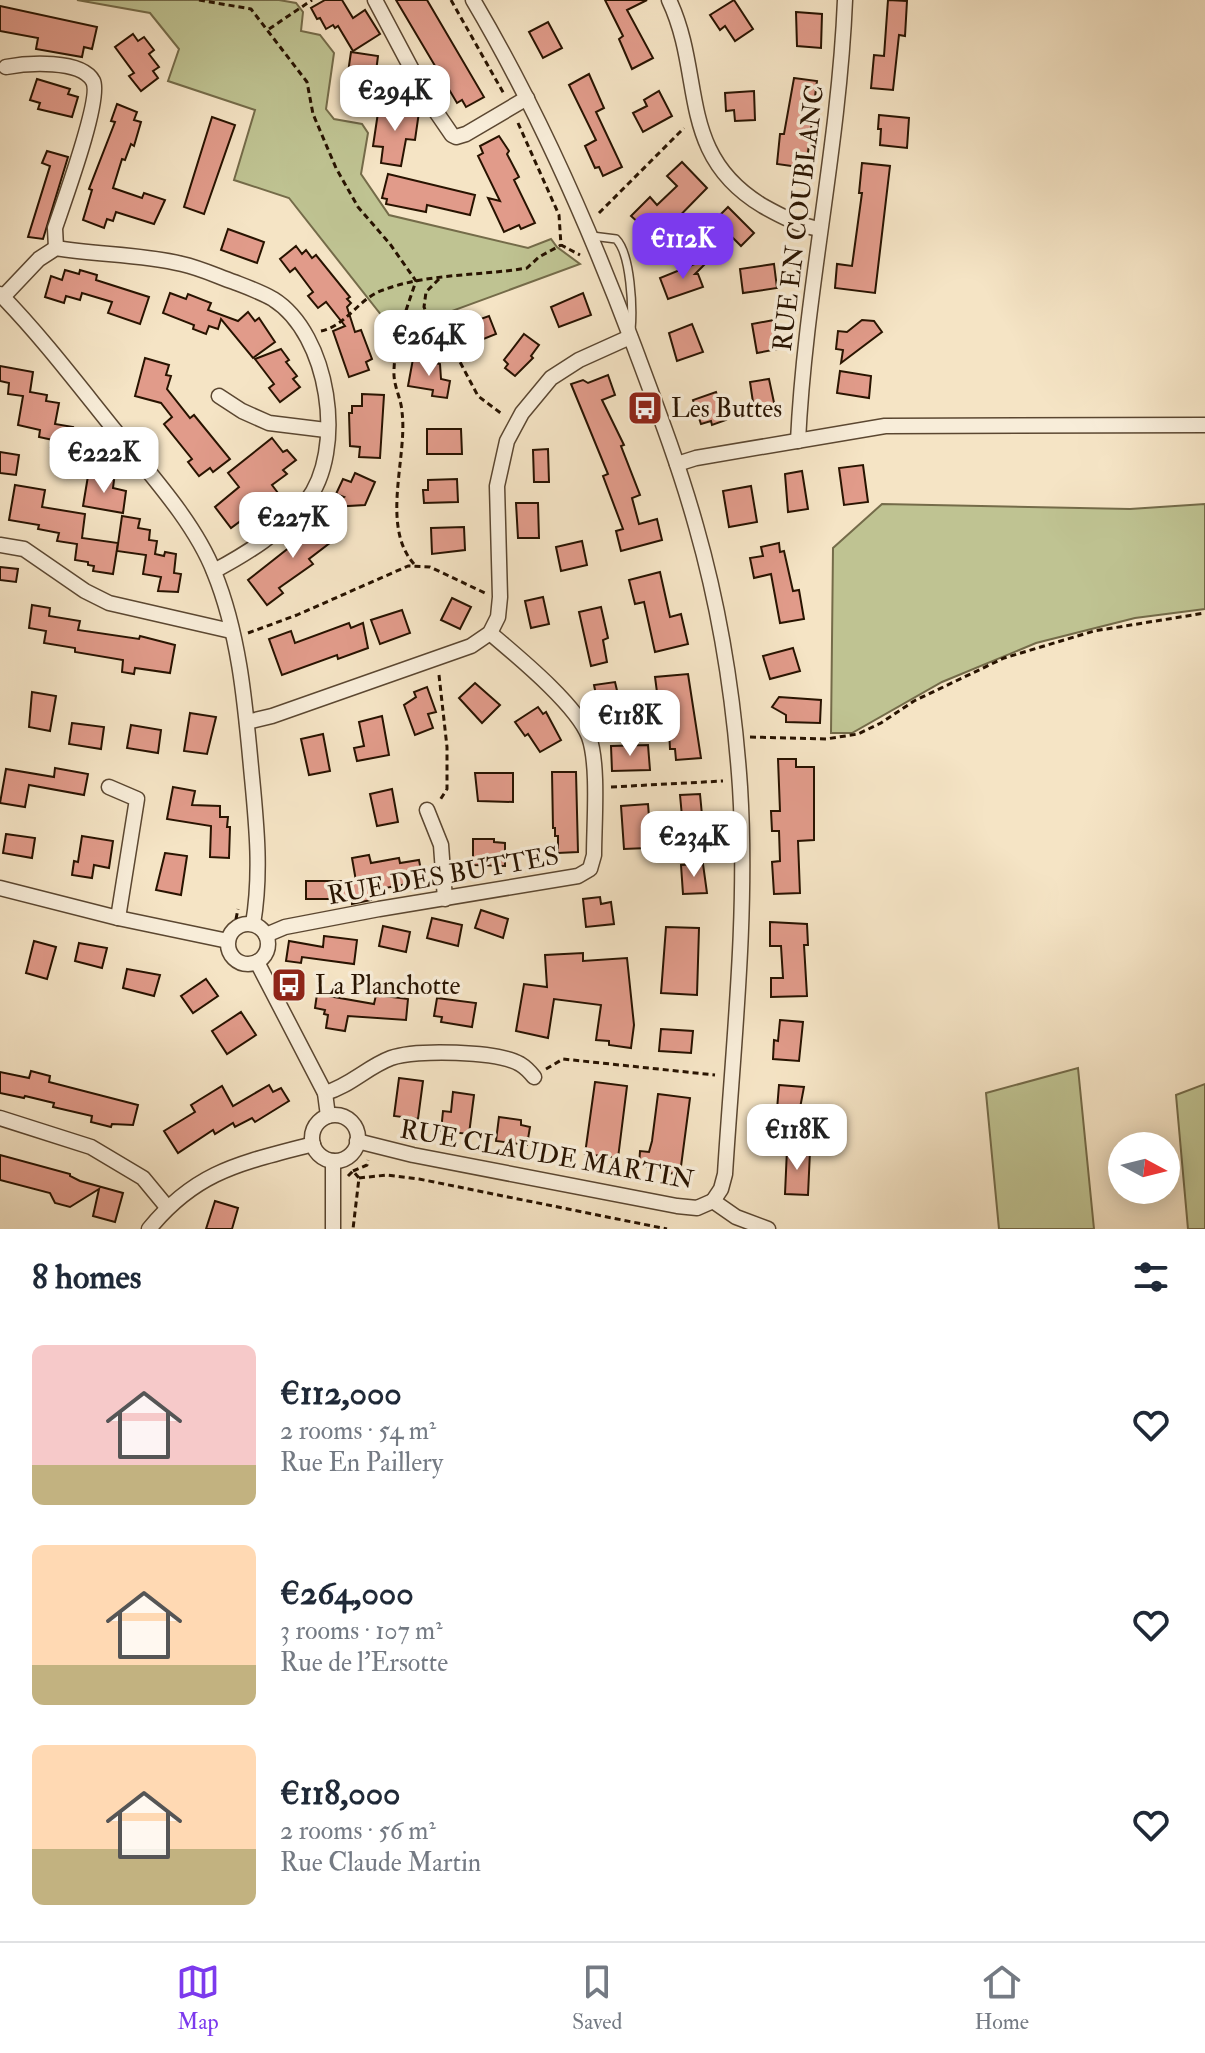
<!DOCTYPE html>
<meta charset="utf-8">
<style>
:root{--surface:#fff;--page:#f6f6f7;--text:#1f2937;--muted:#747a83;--line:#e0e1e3;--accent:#7c3aed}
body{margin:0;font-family:"IM FELL Double Pica",serif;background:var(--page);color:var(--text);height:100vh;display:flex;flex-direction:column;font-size:30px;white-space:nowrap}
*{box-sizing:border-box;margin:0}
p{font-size:26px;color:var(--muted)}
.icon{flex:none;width:44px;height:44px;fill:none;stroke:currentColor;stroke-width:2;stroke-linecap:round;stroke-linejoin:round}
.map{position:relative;height:1229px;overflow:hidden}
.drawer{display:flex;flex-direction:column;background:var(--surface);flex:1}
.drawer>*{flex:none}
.needle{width:52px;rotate:97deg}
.fabs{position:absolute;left:1108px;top:1132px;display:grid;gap:16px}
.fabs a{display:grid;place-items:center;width:72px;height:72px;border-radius:50%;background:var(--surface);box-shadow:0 4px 20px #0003;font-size:40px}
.price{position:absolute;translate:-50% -68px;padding:0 18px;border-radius:16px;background:#fff;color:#222;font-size:26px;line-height:52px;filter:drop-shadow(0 2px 4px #0008)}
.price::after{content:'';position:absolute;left:50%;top:48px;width:24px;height:18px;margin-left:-12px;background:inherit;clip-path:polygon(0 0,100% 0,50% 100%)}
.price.on{background:var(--accent);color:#fff}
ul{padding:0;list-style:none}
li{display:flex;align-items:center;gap:24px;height:200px;padding:0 32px}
li span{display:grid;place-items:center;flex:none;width:224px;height:160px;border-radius:12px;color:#555}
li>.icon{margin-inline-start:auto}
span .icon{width:96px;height:96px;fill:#fffc;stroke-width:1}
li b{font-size:34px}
h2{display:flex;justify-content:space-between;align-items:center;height:96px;padding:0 32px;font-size:34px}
.tabs{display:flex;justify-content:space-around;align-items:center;height:112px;border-top:2px solid var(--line);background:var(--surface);font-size:22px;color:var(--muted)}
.tabs a{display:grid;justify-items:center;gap:4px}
.tabs .on{color:var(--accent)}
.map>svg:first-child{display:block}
</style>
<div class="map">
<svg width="1205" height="1229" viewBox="0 0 1205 1229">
<rect width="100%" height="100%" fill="#f5e4c5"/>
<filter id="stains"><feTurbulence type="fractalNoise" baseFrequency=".0025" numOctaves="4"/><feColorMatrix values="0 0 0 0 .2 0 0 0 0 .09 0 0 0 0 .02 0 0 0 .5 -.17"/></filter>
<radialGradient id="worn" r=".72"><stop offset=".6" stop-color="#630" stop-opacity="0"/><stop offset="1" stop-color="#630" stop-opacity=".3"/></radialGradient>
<g fill="#bfc392" stroke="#746b49" stroke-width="2">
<path d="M77 0H279L296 3 303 12 301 31 320 35 334 53 326 109 334 119 362 124 368 133 361 174 389 215 528 248 551 239 557 247 580 264 392 333 389 325 289 198 234 180 255 110 168 81 179 49 150 13Z"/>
<path d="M882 504 1130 509 1205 504V609L1135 618 1036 643 942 682 852 733H831L833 548Z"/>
<path d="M1078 1068 1094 1229H999L986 1093Z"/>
<path d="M1205 1084V1229H1188L1176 1095Z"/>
</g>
<g fill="#e19b8a" stroke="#281300" stroke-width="2">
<path d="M325 0H342L353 18 365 10 380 34 353 51 338 26 335 28 333 25 326 29 320 18 317 19 311 8Z"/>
<path d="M396 0H427L484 97 466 107 462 100 457 103Z"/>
<path d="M605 0H647L627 10 653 58 632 69 619 39 623 36Z"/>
<path d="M734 0 753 29 735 41 725 26 720 30 710 15Z"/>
<path d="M888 0 907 1 905 36 899 35 893 90 871 88 874 55 884 56Z"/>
<path d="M0 6 97 27 92 49 84 47 82 57 36 49 38 38 0 31Z"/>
<path d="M796 12 822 14 821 48 797 46Z"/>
<path d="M548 22 562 48 543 58 529 32Z"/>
<path d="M133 34 138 41 144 37 154 50 149 54 159 67 153 71 158 78 141 91 129 76 134 73 115 47Z"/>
<path d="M351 52 378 56 371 111 343 107Z"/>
<path d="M589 74 604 108 596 112 622 167 603 176 599 167 595 168 585 146 596 140 569 85Z"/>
<path d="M794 78 817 81 806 168 777 164 780 134H784Z"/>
<path d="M37 79 70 89 68 94 78 97 72 117 38 109 40 103 30 100Z"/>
<path d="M659 91 672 116 643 132 633 113 647 106 644 100Z"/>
<path d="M754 91 755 120 735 121 734 110 726 111 725 93Z"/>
<path d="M117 104 137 112 134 120 141 122 134 146 131 144 125 160 122 159 113 188 142 198 144 193 165 200 154 224 116 212 113 221 107 219 104 228 83 220 92 190 89 189 115 122 111 121Z"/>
<path d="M379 106 419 112 415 140 406 139 401 166 381 163 383 147 373 146Z"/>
<path d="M879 115 909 118 907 148 880 145 881 129H878Z"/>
<path d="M212 117 235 125 204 214 184 207Z"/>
<path d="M499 136 509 151 507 154 519 177 514 180 535 223 521 229 519 225 504 232 488 198 500 201 478 156 483 153 480 146Z"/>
<path d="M47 151 68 157 43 239 28 237 50 166 42 163Z"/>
<path d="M682 162 707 188 657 239 631 216 650 197 657 205 677 186 667 176Z"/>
<path d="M862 163 890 166 875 293 835 288 837 264 852 266 862 193H859Z"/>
<path d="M388 174 475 195 470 215 427 205 426 212 386 204 387 199 382 198Z"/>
<path d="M728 207 754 233 741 246 733 238 730 241 718 228 721 225 715 220Z"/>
<path d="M228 229 264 242 257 263 221 250Z"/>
<path d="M296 246 302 254 306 250 312 258 316 255 350 297 347 299 351 303 347 307 355 332 361 330 372 359 366 362 369 370 349 377 333 331 345 326 326 302 318 308 308 296 313 292 295 268 290 272 280 259Z"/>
<path d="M712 257 695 274H698L703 287 668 299 660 278Z"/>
<path d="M774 264 777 288 743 293 740 269Z"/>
<path d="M65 270 79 274 80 270 97 275 96 280 149 297 140 324 108 313 112 302 82 293 80 300 66 296 64 303 45 297 51 276 62 280Z"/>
<path d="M170 293 186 299 188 294 211 303 208 310 238 321 248 312 255 321 259 318 275 342 253 358 221 319 218 329 209 326 206 334 193 329 194 325 163 313Z"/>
<path d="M583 293 591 315 559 327 551 307Z"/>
<path d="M489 316 496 334 466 346 458 327Z"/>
<path d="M774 320 778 349 757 353 752 324Z"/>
<path d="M862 320 874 321 882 332 841 363 843 350 836 349 838 331 847 332Z"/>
<path d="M692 324 703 352 677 361 669 333Z"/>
<path d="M524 334 539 345 531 356 533 358 515 376 505 368 508 364 504 360Z"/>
<path d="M281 349 289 360 286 362 297 376 293 379 300 387 280 402 269 388 274 384 255 359Z"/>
<path d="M145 358 169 365 166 375 171 376 167 389 190 418 194 415 230 459 213 472 210 468 199 476 188 462 192 459 164 424 172 417 161 403 135 396Z"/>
<path d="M413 359 440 364 441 379 450 381 447 398 432 396 433 390 408 386Z"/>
<path d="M0 366 33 372 30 392 47 395 46 401 59 403 55 424 73 427 72 431 85 433 80 464 67 462 69 450 51 447 53 440 39 437 40 430 18 425 23 396 8 394 9 383 0 381Z"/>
<path d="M840 371 871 376 869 398 837 393Z"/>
<path d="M608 375 615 395 602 400 624 445 621 446 640 495 632 498 639 524 657 519 662 540 621 551 616 531 623 529 603 476 608 474 571 384 583 380 588 383Z"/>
<path d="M769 379 776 412 755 416 750 382Z"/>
<path d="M716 392 726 420 712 425 711 421 701 424 693 400Z"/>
<path d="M362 394 384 395 380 458 359 457 360 447 350 446 349 413H352V406H362Z"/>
<path d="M427 429H461L462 454H427Z"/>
<path d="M272 438 283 452 287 450 296 460 283 470 287 474 272 485 278 493 231 528 215 507 239 487 228 473Z"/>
<path d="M548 449 549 482H534L533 450Z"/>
<path d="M0 452 19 455 16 475 0 473Z"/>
<path d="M863 465 868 502 844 505 839 468Z"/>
<path d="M802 471 808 509 788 512 785 474Z"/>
<path d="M355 473 375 482 365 505 331 507 344 497 336 494 343 479 351 482Z"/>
<path d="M88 476 114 480 113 488 126 491 123 513 83 506Z"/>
<path d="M457 479 458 502 424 503 423 490H428V480Z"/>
<path d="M15 485 45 490 42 507 85 514 82 538 118 543 113 574 93 571 94 566 88 565V562L75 560 77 544 57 541 59 533 38 529 39 525 9 520Z"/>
<path d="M751 486 757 522 729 527 723 491Z"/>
<path d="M516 503H538L539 538H518Z"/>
<path d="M324 512 337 529 331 534 335 539 309 559 313 564 279 588 283 593 267 605 248 580 314 528 311 523Z"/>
<path d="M122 516 140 519 138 528 150 530 149 540 157 541 155 554 164 556 165 552 176 554 174 573 181 574 178 592 158 591 161 577 143 574 146 555 117 551Z"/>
<path d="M464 527 465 550 432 554 431 528Z"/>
<path d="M582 541 587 565 561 571 556 547Z"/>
<path d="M779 543 780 552 784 551 793 591 799 590 804 619 780 623 771 574 754 578 750 558 763 556 761 547Z"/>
<path d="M0 567 18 569 16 582 0 580Z"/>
<path d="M660 572 670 617 681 614 688 644 655 652 644 602 635 604 629 580Z"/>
<path d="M543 597 549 624 531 628 525 601Z"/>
<path d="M452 598 471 607 460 629 441 620Z"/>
<path d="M32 605 50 608 49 616 80 621 78 630 139 639 140 636 175 645 170 673 135 668 134 674 122 672 123 660 75 652V648L44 643 46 631 29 628Z"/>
<path d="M601 607 608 638 603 640 607 662 591 666 579 612Z"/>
<path d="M402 610 410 633 380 644 371 620Z"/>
<path d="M349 623 351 628 363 623 368 648 338 659 337 655 282 675 269 639 291 631 295 643Z"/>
<path d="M793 648 800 671 770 679 763 656Z"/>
<path d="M688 674 701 758 676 760 675 749H670L669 730H674L671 699 658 700 655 677Z"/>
<path d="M615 682 619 699 598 704 594 685Z"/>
<path d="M475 683 500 705 482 723 459 698Z"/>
<path d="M427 687 436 712 428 714 433 728 415 735 404 705 416 697 414 692Z"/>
<path d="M32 692 56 696 50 731 29 727Z"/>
<path d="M779 697 821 700 820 723 786 722V715L772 707Z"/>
<path d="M538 707 543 714 546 712 561 740 540 752 528 734 525 736 515 722Z"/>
<path d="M190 713 216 717 207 754 184 751Z"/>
<path d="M382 716 389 755 357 761 354 748 364 746 359 722Z"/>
<path d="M72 723 104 727 101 749 69 744Z"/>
<path d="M131 725 161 730 158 753 127 748Z"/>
<path d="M323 734 330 771 309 775 301 739Z"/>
<path d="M648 745 650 770 612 771 611 746Z"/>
<path d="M778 759H796V767H814V840L798 841 800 893 774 894 772 862 780 861 779 831H772L771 811H780Z"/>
<path d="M55 768 88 774 84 795 29 785 25 807 0 803 6 769 54 777Z"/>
<path d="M552 772H576L578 852 558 853V836H555V828H553Z"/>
<path d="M475 773H513V802L478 801Z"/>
<path d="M173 787 195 791 192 805 220 806V817H228L227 827H230L229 858 210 857 211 826 167 819Z"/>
<path d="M392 789 398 822 377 826 370 794Z"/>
<path d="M700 794 704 836 684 838 680 795Z"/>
<path d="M648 804 650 830H645L647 848 624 849 621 806Z"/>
<path d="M6 834 35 838 32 858 3 853Z"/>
<path d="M82 836 113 841 109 868 94 865 92 878 72 875 74 861 78 862Z"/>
<path d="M473 839H494V842L505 843V866L473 865Z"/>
<path d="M165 853 187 856 181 895 156 890Z"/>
<path d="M369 855 371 863 399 858 400 863 419 860 423 881 369 891 371 900 352 904V899H306V881H356L352 858Z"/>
<path d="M703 864 707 893 683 894 681 865Z"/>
<path d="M600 897 601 904 611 902 614 924 586 927 583 899Z"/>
<path d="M481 910 508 919 503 938 475 928Z"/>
<path d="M432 918 462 925 458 946 427 938Z"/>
<path d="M770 922 807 924 808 945H804L807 996 771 997V978H783L781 946H770Z"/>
<path d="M383 926 410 932 406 952 379 946Z"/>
<path d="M666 927 699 928 697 995 661 993Z"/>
<path d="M324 936 357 940 354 964 302 957 301 963 286 961 289 941 323 947Z"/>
<path d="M34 941 56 947 47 979 26 973Z"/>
<path d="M79 943 107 948 102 968 75 961Z"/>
<path d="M583 953V961L627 958 634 1025 631 1048 609 1045V1041L596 1040 601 1005 554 999 548 1038 516 1031 524 984 547 987 545 955Z"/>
<path d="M127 969 160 975 154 996 123 988Z"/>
<path d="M206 979 218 996 193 1013 181 996Z"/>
<path d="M317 994 374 1004 376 995 408 999 406 1020 348 1016 345 1031 326 1028 328 1015 324 1014 325 1010 315 1008Z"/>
<path d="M437 998 476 1003 472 1027 441 1022 442 1017 434 1016Z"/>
<path d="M241 1012 256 1035 227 1054 212 1031Z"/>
<path d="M780 1020 803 1022 799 1061 773 1059 774 1040 778 1041Z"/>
<path d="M661 1029 693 1031 691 1053 659 1051Z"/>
<path d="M31 1071 50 1076 49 1082 138 1105 133 1125 112 1124 111 1127 91 1122 92 1116 53 1107 54 1103 25 1096 24 1098 0 1093V1072L29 1078Z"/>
<path d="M399 1078 423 1081 418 1119 394 1116Z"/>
<path d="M595 1082 627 1086 618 1158 585 1154Z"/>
<path d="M269 1085 273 1092 281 1088 289 1101 255 1122 252 1118 235 1127 233 1123 215 1134 213 1130 178 1153 164 1131 195 1112 191 1105 222 1086 233 1106Z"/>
<path d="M779 1085 804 1087 797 1124 776 1122Z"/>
<path d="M453 1092 474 1095 469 1134 441 1131 443 1111 451 1112Z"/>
<path d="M658 1094 690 1098 680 1174 667 1173 668 1169 639 1166 640 1151 649 1152 652 1141Z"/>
<path d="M499 1117 521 1120V1125L530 1127 527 1145 496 1141Z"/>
<path d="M787 1149 810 1151 808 1195 785 1194Z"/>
<path d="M0 1155 70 1174V1176L80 1181 123 1193 115 1222 93 1216 99 1189 70 1207 55 1203 50 1193 0 1180Z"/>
<path d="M215 1201 238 1208 232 1229H206Z"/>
</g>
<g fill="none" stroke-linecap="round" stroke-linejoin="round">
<defs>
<path id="lane" d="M592 236 616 239C631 254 633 309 631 330"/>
<g id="street">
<path d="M375 0 428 100 452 135 456 137 466 134 527 98"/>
<path d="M473 0C538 110 589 226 634 346 656 405 679 465 696 526 720 610 734 699 740 787 748 915 733 1046 725 1174L721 1189 713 1201"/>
<path d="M669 0C705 76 676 154 763 206 781 216 800 226 820 229"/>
<path d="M6 67C27 63 81 59 93 81 102 98 63 204 55 228L56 248"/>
<path d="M0 294C42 337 79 386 117 433 150 474 195 523 214 572 239 633 245 702 251 767 256 820 262 871 253 924"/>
<path d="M3 297 39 259 56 248C97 255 141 254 182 264 200 268 217 276 234 282 247 287 261 292 273 299 329 334 347 450 306 502 281 532 248 553 214 571"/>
<path d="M219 396 242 411 269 423 326 430"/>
<path d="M798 441C805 293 839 148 845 0"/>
<path d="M677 464 696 458 885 426 1205 425"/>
<path d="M0 545 24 549 85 591 109 603 231 631"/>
<path d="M247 722 272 716 471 646 490 633 498 617 500 597 497 486 507 441 522 413 551 378 579 360 630 337"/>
<path d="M109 787 137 799 118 918"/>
<path d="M427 810 441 845 445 899"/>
<path d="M0 888 118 918 228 941"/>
<circle cx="248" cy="944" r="20"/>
<path d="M266 935 285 927 379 909 578 876 590 869 594 855C594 824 599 765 589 737 577 705 517 656 490 633"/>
<path d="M257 962 325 1093 328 1116"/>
<path d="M325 1093C350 1086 367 1067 391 1058 416 1049 497 1051 520 1064 525 1067 530 1072 534 1077"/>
<circle cx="335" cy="1138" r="23"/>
<path d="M0 1118 91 1147 143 1178 167 1207"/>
<path d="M357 1141 413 1155 677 1206 697 1208 713 1201"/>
<path d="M713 1201 736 1217 768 1229"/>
<path d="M149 1229C197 1170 242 1163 313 1144"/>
<path d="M333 1229V1161"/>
</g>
</defs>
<use href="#lane" stroke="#5b4731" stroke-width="10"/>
<use href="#street" stroke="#5b4731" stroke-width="17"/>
<g stroke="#281300" stroke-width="3" stroke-dasharray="6 4" stroke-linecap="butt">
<path d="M199 0 251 9 307 82 313 114 336 168 358 207 390 244 416 281C406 310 395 340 394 370 393 386 401 397 402 412 408 457 379 529 416 566"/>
<path d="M451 0 504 94"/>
<path d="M269 29 312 0"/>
<path d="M518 123 559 215 561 245 580 255"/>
<path d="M599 213 684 128"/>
<path d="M439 279 426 292 424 307 430 322 460 362 478 396 502 414"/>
<path d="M321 331C346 326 359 298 383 290 428 273 480 276 527 268L539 257 561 245"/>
<path d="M248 633 297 615 408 566 430 567 485 593"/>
<path d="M439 675 447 747V789L440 800"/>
<path d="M750 737 826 739 858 734 881 723 914 701 1004 658 1094 631 1205 613"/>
<path d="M611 787 723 781"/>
<path d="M234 929 238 909"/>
<path d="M546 1069 563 1059 715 1075"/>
<path d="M353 1171 367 1165 368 1160"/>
<path d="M348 1176 353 1171 359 1178 353 1229"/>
<path d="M359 1178 387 1175 419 1179 667 1229"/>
</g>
<use href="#lane" stroke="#f8edd9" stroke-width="7"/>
<use href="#street" stroke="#f8edd9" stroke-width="14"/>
</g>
<defs>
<symbol id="bus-square" viewBox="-11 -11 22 22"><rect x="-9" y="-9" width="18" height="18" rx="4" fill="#8f2418" stroke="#f8edd9"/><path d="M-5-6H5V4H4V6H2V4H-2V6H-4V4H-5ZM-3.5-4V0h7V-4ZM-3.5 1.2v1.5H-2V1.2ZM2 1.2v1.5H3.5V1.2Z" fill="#fff"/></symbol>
</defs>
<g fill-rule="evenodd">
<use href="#bus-square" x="625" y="388" width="40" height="40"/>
<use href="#bus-square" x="269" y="965" width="40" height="40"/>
</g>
<g text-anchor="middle" stroke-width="7" stroke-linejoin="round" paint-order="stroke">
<g font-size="26" fill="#281300" stroke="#f8edd9">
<text transform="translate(798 218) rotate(-83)" y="9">RUE EN COUBLANC</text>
<text transform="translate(443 875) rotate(-10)" y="9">RUE DES BUTTES</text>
<text transform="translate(547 1154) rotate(10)" y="9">RUE CLAUDE MARTIN</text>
</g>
<g font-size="26" fill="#281300" stroke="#f8edd9" text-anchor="start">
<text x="671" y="417">Les Buttes</text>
<text x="315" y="994">La Planchotte</text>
</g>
</g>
<rect width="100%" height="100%" filter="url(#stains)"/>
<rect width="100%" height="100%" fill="url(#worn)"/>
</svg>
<div class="fabs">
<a><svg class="needle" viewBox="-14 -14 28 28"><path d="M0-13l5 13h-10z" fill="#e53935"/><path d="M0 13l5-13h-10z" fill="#747a83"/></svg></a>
</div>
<b class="price" style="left:395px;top:133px">€294K</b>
<b class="price on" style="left:683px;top:281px">€112K</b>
<b class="price" style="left:429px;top:378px">€264K</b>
<b class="price" style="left:104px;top:495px">€222K</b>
<b class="price" style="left:293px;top:560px">€227K</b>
<b class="price" style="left:630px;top:758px">€118K</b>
<b class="price" style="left:694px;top:879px">€234K</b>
<b class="price" style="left:797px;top:1172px">€118K</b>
</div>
<section class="drawer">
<h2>8 homes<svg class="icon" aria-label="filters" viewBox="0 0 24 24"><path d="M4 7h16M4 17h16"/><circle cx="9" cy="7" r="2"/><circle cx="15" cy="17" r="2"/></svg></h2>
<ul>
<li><span style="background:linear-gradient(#f6c9c9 75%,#c2b280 0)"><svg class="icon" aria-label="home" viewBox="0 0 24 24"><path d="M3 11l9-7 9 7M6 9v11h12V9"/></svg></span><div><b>€112,000</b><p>2 rooms · 54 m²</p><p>Rue En Paillery</p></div><svg class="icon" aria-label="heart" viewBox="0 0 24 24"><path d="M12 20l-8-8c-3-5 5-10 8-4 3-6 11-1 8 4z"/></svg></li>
<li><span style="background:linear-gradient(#ffd9b3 75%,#c2b280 0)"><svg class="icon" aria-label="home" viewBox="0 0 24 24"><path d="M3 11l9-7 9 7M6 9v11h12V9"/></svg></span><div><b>€264,000</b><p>3 rooms · 107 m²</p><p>Rue de l'Ersotte</p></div><svg class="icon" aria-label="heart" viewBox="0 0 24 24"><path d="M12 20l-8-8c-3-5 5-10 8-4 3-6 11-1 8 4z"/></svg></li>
<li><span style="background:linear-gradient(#ffd9b3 65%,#c2b280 0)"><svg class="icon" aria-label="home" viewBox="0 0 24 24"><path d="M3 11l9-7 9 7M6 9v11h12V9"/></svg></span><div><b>€118,000</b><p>2 rooms · 56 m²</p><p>Rue Claude Martin</p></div><svg class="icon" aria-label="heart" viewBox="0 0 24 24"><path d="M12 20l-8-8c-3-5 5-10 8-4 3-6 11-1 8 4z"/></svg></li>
</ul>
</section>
<nav class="tabs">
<a class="on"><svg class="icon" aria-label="map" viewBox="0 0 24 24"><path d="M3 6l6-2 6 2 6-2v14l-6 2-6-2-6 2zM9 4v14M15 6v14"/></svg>Map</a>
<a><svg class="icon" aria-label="saved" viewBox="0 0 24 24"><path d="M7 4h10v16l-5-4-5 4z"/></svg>Saved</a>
<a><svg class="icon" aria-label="home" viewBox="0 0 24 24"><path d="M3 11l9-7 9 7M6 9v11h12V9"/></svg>Home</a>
</nav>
